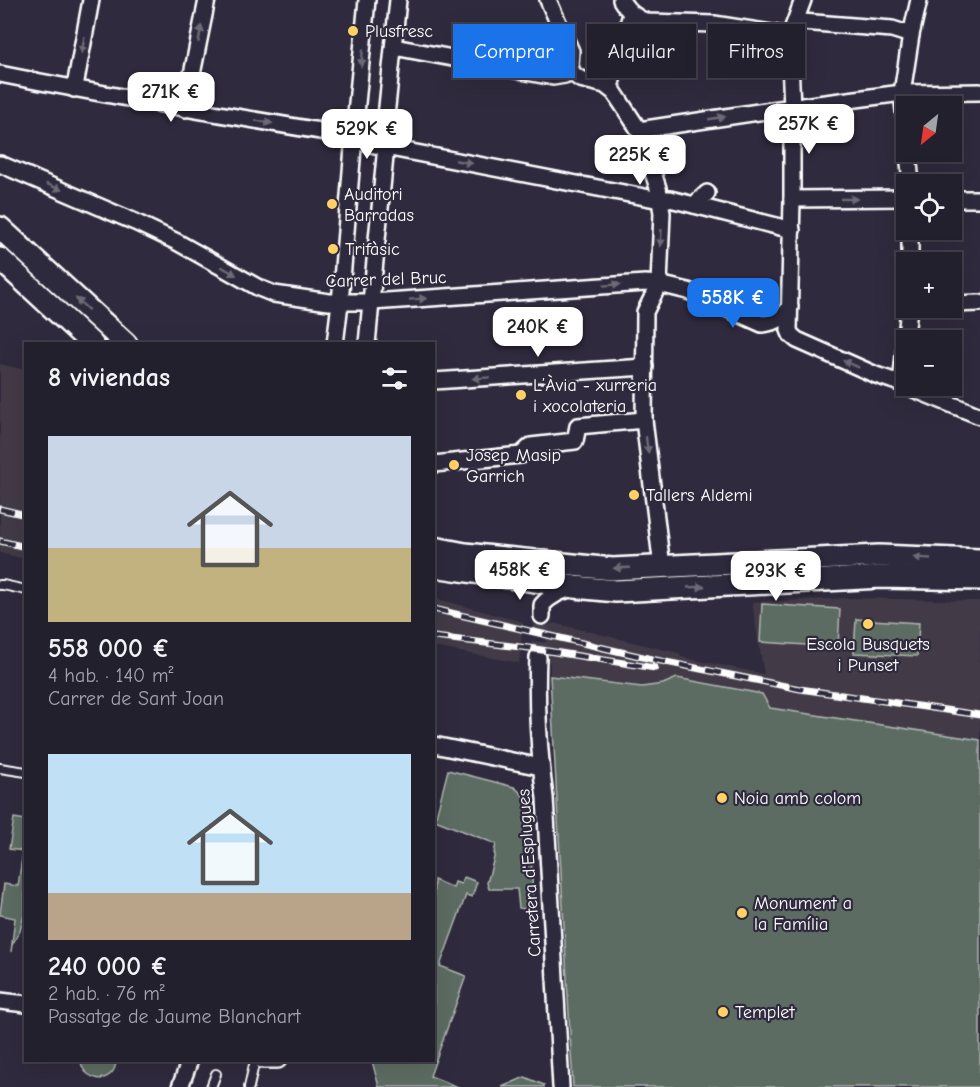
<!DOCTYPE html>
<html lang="es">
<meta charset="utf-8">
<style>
:root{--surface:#23202e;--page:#2b2836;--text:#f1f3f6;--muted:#a3a3aa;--line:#403e4a;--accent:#1a73e8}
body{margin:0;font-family:"Comic Neue",sans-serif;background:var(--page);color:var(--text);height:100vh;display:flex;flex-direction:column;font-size:22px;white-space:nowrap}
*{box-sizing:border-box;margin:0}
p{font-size:20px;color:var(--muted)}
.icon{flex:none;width:33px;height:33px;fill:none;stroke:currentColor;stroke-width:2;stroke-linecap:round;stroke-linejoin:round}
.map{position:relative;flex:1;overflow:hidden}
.sheet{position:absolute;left:24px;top:342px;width:411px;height:720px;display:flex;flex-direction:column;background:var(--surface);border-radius:0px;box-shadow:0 6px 24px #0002,0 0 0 2px var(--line)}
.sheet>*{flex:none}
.top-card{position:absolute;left:453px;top:24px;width:436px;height:54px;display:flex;gap:12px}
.needle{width:39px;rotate:209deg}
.tools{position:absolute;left:896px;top:96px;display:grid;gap:12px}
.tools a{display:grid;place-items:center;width:66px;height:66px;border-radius:0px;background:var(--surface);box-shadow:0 6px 24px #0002,0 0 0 2px var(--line);font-size:30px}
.price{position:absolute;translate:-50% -51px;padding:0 14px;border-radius:12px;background:#fff;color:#222;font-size:20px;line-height:39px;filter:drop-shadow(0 2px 3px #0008)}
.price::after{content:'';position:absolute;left:50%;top:36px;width:18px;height:14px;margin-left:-9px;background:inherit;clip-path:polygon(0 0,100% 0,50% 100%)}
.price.active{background:var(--accent);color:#fff}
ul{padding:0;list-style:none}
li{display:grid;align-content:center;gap:12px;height:318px;padding:0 24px}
li span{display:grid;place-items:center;height:186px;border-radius:0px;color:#555}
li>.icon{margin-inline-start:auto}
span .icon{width:108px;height:108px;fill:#fffc;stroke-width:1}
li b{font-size:26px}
h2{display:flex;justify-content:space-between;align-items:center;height:72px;padding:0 24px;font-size:26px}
.tag{padding:0 21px;border-radius:0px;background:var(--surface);box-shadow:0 6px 24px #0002,0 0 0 2px var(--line);font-size:21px;line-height:54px}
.tag.active{background:var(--accent);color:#fff}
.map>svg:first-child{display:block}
</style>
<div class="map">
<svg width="980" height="1087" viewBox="0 0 980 1087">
<rect width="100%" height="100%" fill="#2f2a3d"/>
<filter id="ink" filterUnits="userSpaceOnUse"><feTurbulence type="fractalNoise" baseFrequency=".0167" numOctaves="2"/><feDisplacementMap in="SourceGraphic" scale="12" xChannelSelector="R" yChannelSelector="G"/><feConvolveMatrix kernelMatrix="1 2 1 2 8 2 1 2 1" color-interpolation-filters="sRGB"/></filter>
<g filter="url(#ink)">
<g fill="#423a47">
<path d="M0 364 25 370V559L0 553Z"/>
<path d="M434 598 523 622 519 663 434 647Z"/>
<path d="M854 598 980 601V740L770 708 762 694 674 679 665 683 647 687 550 676V663L544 654 548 626 553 623 678 653 681 657 764 674 752 602Z"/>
</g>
<g fill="#5d6c62" stroke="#aeb6b0" stroke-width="1.5">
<path d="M0 236 118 343H103L0 250Z"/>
<path d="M762 604 840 609 838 647 760 642Z"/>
<path d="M856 619 919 623 917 656 854 653Z"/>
<path d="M550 676 642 687 663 684 677 678 762 694 770 708 980 740V1087H573Z"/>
<path d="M448 770 514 787 522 794 530 809 533 911 519 908 517 889H489L487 883 495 854 494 853 496 844 435 820Z"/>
<path d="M14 818 25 820V911L20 931 12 945 11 952 15 918 0 915V914L4 884 18 886 23 851 9 849Z"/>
<path d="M464 877 477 882 472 897 466 895 440 966 466 976 430 1076 458 1087H379L372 1061 434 1060V880L453 888 455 882 461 884Z"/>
<path d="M116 1060C116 1071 110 1077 100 1079 89 1077 82 1072 81 1061Z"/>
<path d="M525 1077 544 1085V1087H502Z"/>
</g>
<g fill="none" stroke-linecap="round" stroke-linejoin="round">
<path stroke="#443f50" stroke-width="15" stroke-dasharray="15 8" stroke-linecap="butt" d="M538 657 542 616"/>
<defs>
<g id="lane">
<path d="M0 585H3L26 590"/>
<path d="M0 768 26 772"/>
<path d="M211 1087 216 1074"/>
<path d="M249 1087 255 1060"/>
</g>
<g id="street">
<path d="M548 0 571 51 570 65 572 73 580 79 605 85 614 92 639 130 658 188 662 213 659 284 645 312 644 420 662 567"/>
<path d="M621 0C628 11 635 18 648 22L714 24 784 35 789 38"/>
<path d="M803 0 789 38 792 107V199L789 330 791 335 797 340 876 375 906 385"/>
<path d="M802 22 892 29 911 35"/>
<path d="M394 47 553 77 565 75 571 69"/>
<path d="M0 74C114 97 229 116 344 135L354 141 655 199H670L694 205 707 193"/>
<path d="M610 87 631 14"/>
<path d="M74 89 76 81 91 0"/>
<path d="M185 109 207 0"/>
<path d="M906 129 902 93 911 35 919 0"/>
<path d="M639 130 772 110 902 93 980 92"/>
<path d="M908 152 911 184"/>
<path d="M0 164 135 222 177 242 259 288 274 294 329 302H372L645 283 659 284 688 291 762 324C778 322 781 319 790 307"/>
<path d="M792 199 906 198"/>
<path d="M951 199H980"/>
<path d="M694 205 792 230"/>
<path d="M910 262V230"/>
<path d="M951 304 980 303"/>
<path d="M335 344 340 303 355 124 367 0"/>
<path d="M367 344 386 146 384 136 398 0"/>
<path d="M434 381 645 367"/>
<path d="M901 384 909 308"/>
<path d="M906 386 980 416"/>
<path d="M434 464 521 455 531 446 575 441 578 426 644 420"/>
<path d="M542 616V605C551 595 560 592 572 588"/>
<path d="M538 657C536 704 539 752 545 798L561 1087"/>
<path d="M434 745 541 767"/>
<path d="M0 1001 26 1004"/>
<path d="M262 1060H278"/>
<path d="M180 1087 190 1060"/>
</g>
<g id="secondary">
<path d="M0 228 126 344"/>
<path d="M0 259 92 344"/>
<path d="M434 548 465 554 612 569 879 556 980 560"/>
<path d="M434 566 575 587 616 591 881 577 980 579"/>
</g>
</defs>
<use href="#lane" stroke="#fff" stroke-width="12"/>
<use href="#street" stroke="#fff" stroke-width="20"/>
<use href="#secondary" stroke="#fff" stroke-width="26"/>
<use href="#lane" stroke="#2f2a3d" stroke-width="8"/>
<use href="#street" stroke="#2f2a3d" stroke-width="15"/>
<use href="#secondary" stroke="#2f2a3d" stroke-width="21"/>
<defs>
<g id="rail">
<path d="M0 509 26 515"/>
<path d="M0 541 26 547"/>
<path d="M434 609 656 660 800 689 980 715"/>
<path d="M434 637 529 648 655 668"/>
</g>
</defs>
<use href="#rail" stroke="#fff" stroke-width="7"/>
<use href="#rail" stroke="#2f2a3d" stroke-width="4.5" stroke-dasharray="14" stroke-linecap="butt"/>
</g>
<defs><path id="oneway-solid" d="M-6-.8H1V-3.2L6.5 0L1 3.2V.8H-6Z" transform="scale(1.5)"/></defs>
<g fill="#6d6a77">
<use href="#oneway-solid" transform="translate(200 34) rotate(-79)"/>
<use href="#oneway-solid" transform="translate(83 45) rotate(100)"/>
<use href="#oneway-solid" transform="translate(362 58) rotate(96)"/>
<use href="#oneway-solid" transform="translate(717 118) rotate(-9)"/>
<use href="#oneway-solid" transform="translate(264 122) rotate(9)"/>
<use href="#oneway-solid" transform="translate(464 162) rotate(11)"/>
<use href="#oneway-solid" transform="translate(54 187) rotate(23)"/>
<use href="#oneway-solid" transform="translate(849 199)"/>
<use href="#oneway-solid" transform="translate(661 238) rotate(93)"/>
<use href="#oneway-solid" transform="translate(229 271) rotate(30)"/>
<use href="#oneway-solid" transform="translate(612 285) rotate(-4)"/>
<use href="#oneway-solid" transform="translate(418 299) rotate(-4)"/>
<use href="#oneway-solid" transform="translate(82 304) rotate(-137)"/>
<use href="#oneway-solid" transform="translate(851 364) rotate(-156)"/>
<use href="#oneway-solid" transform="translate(481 378) rotate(176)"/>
<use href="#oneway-solid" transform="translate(647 445) rotate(83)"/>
<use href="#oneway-solid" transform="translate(922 558) rotate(-177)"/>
<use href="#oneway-solid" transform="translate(622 568) rotate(178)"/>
<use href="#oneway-solid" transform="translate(696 587) rotate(-3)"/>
</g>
</g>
<g fill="#ffd166" stroke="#2f2a3d" stroke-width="2">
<circle cx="353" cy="31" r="6"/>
<circle cx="332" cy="204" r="6"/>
<circle cx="333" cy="249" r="6"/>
<circle cx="521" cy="395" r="6"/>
<circle cx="454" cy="465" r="6"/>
<circle cx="634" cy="495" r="6"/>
<circle cx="868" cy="624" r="6"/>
<circle cx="722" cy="798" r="6"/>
<circle cx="742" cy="913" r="6"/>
<circle cx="723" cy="1012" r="6"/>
</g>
<g text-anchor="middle" stroke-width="4.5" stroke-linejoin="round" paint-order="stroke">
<g font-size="18" fill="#fff" stroke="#2f2a3d" text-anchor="start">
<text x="365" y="37">Plusfresc</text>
<text x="344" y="200">Auditori<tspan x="344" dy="21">Barradas</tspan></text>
<text x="345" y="255">Trifàsic</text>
<text x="533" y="391">L’Àvia - xurreria<tspan x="533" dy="21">i xocolateria</tspan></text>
<text x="466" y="461">Josep Masip<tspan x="466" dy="21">Garrich</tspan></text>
<text x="646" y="501">Tallers Aldemi</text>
<text x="868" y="650" text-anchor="middle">Escola Busquets<tspan x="868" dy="21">i Punset</tspan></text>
<text x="734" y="804">Noia amb colom</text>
<text x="754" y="909">Monument a<tspan x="754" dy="21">la Família</tspan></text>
<text x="735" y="1018">Templet</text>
</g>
<g font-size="18" fill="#fff" stroke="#2f2a3d">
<text transform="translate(386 279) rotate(-2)" y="6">Carrer del Bruc</text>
<text transform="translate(529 873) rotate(-94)" y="6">Carretera d'Esplugues</text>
</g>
</g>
</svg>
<div class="tools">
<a><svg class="needle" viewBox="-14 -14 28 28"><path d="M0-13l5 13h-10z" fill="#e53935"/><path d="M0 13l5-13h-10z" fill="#a3a3aa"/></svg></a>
<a><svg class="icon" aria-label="locate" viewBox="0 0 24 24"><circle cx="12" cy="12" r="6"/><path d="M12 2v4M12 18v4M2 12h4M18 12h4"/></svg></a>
<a>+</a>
<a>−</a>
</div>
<b class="price" style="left:171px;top:123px">271K €</b>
<b class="price" style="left:809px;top:155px">257K €</b>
<b class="price" style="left:367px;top:160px">529K €</b>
<b class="price" style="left:640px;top:186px">225K €</b>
<b class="price active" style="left:733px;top:329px">558K €</b>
<b class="price" style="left:538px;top:358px">240K €</b>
<b class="price" style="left:520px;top:601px">458K €</b>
<b class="price" style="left:776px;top:602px">293K €</b>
<div class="top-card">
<a class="tag active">Comprar</a>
<a class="tag">Alquilar</a>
<a class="tag">Filtros</a>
</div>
<section class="sheet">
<h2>8 viviendas<svg class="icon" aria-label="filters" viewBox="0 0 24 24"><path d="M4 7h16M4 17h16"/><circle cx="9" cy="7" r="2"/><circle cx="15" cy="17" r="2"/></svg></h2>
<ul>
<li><span style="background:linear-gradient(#c9d6e8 60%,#c2b280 0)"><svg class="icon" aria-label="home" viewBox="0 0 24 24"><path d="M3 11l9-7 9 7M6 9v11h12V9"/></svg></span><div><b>558 000 €</b><p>4 hab. · 140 m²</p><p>Carrer de Sant Joan</p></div></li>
<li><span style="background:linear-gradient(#bfe0f5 75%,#b9a48a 0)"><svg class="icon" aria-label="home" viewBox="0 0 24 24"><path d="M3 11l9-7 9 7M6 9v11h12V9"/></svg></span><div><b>240 000 €</b><p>2 hab. · 76 m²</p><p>Passatge de Jaume Blanchart</p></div></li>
</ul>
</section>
</div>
